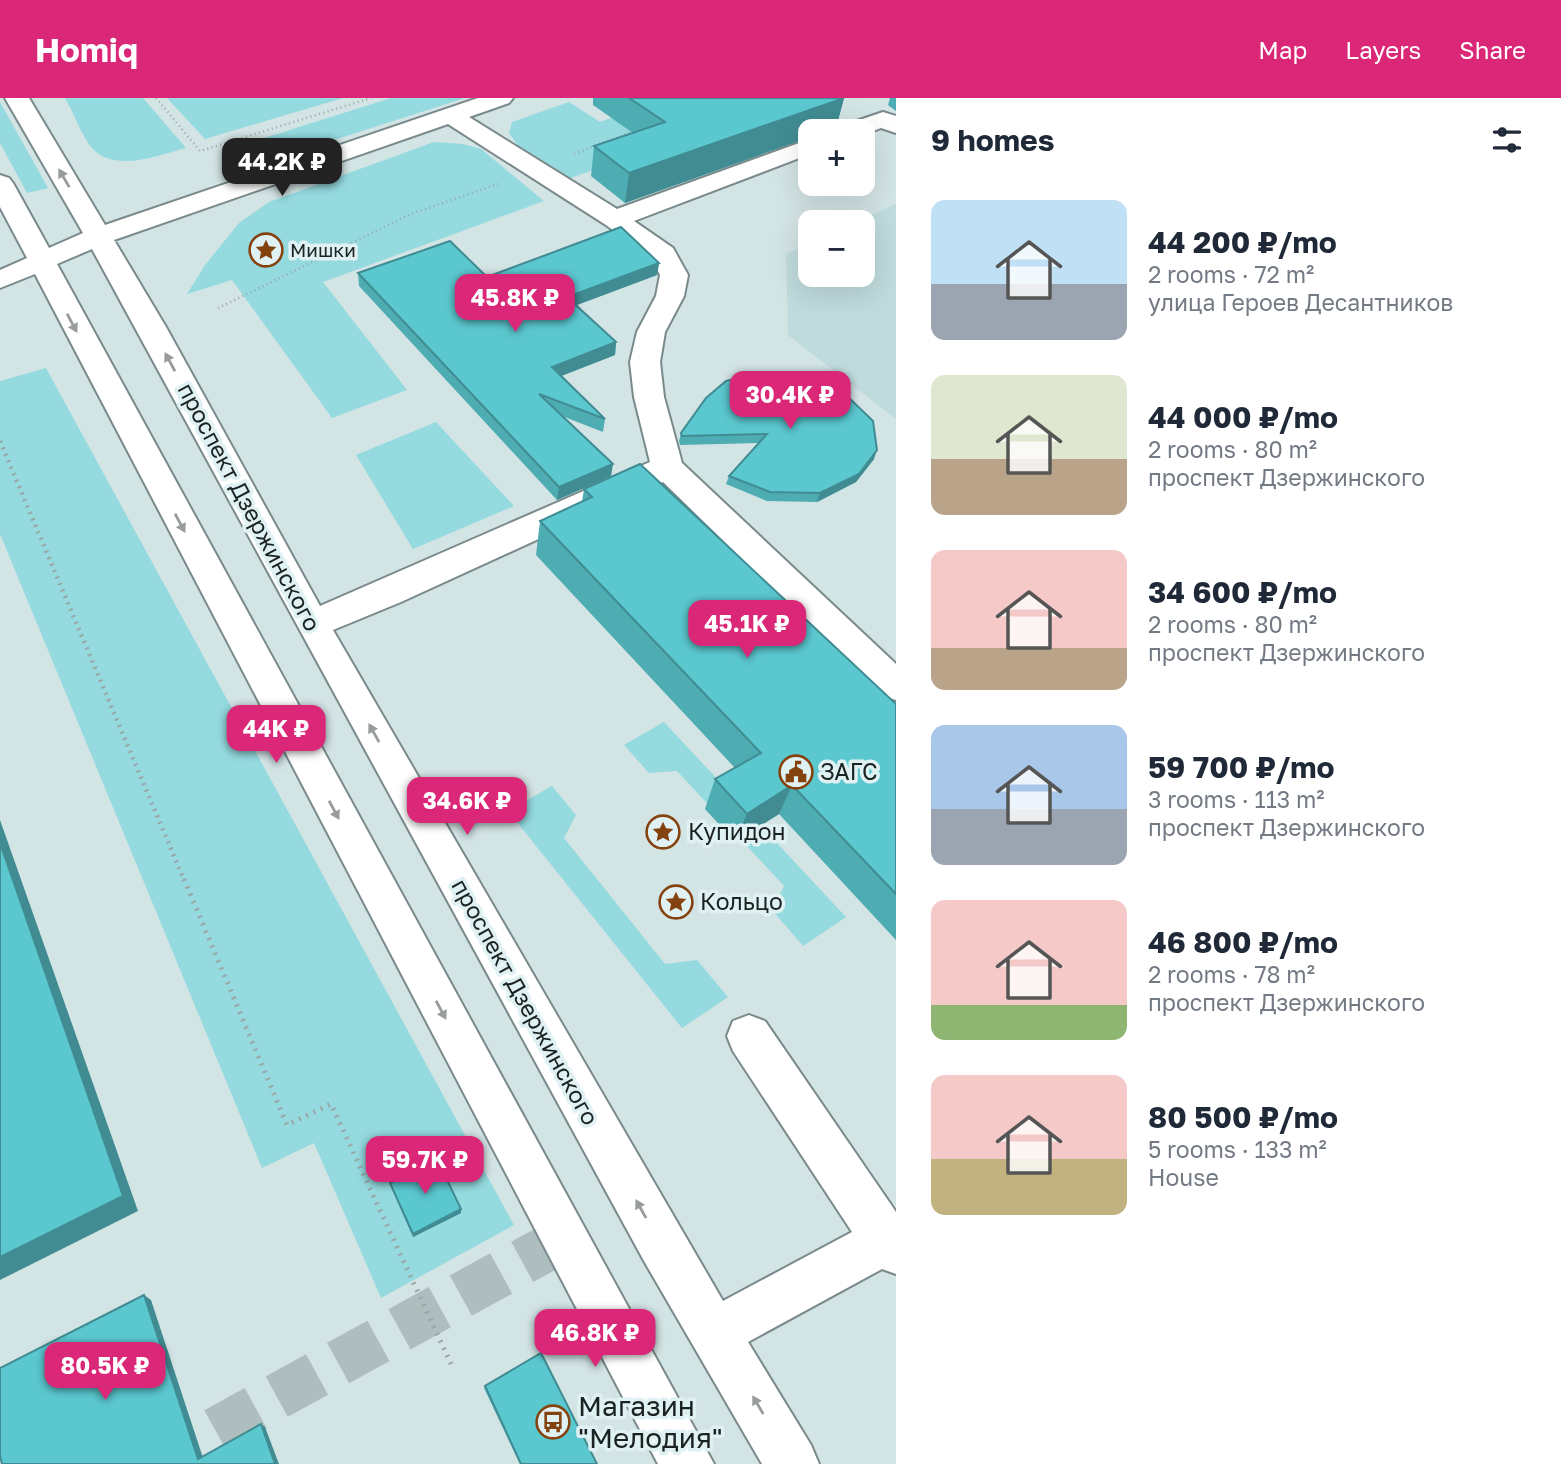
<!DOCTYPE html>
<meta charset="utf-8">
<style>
:root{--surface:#fff;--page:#f2f2f3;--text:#1f2937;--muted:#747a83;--accent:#db2777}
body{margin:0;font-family:"Golos Text",sans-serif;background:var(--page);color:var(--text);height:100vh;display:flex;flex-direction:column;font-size:26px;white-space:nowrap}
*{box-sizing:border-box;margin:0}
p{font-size:23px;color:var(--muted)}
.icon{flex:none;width:38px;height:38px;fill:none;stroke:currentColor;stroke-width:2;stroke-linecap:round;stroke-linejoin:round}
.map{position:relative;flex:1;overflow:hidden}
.panel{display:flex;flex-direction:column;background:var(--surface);width:665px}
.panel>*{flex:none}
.buttons{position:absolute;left:798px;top:21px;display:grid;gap:14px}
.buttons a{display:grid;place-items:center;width:77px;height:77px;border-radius:14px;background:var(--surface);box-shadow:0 7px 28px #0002;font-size:35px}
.price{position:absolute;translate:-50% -60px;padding:0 16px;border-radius:14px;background:var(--accent);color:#fff;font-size:23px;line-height:46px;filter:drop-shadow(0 2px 4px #0008)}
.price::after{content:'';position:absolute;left:50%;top:42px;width:21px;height:16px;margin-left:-10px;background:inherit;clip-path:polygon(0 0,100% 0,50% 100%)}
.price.current{background:#222;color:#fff}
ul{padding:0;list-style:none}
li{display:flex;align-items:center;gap:21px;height:175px;padding:0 35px}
li span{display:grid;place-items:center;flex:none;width:196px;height:140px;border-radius:14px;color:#555}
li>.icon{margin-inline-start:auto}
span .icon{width:84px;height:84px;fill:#fffc;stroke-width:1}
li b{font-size:30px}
h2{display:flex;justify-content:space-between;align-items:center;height:84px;padding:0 35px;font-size:30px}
header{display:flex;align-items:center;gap:42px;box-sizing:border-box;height:98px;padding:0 35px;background:var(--accent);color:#fff}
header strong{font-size:33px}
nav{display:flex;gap:38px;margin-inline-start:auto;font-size:24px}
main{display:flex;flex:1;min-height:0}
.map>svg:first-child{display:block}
</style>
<header>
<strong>Homiq</strong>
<nav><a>Map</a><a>Layers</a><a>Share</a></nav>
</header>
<main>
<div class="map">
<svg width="896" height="1366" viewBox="0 0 896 1366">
<rect width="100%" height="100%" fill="#d3e4e5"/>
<path fill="#c0dbdd" d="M896 106V321L788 237 786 156 810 145V177H863V124H856Z"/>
<g fill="#94dadf">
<path d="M65 0H143L186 50C160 57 113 76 91 49 81 36 74 15 65 0Z"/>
<path d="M167 0H343L205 41Z"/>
<path d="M391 0H465L241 72 223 53Z"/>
<path d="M665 0H792L568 81 519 49 509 35 512 24 569 4 600 24Z"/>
<path d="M0 4 48 90 27 95 0 45Z"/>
<path d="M434 44 463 46 481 51 544 103 323 184 407 292 332 320 232 182 187 196 205 167 239 125 269 104Z"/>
<path d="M46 270 514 1127 381 1200 314 1045 262 1070 0 436V283Z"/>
<path d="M436 324 514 408 413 451 356 357Z"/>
<path d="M664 624 846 819 803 848 772 812 784 788 677 673 649 675 624 647Z"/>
<path d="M552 688 576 717 564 740 665 866 697 862 728 899 682 930 508 713Z"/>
</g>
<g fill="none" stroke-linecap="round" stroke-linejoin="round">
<path stroke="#aebdbe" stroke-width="46" stroke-dasharray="46 24" stroke-linecap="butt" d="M154 1366 564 1141"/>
<defs>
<g id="minor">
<path d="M5 0H29L105 127 478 0H513L509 5 469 19 617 111 810 41V56L634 123 673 150 688 177 684 198 665 234 660 264 664 299 682 365 896 566V602L883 598 663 384 401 504 333 532 723 1203 852 1134 733 953 727 938 733 923 749 917 765 923 896 1114V1176L882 1171 748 1244 811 1347 819 1366H762L644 1163 92 151 57 166 714 1366H658L35 176 0 190V172L27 160 0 109V77L9 80 13 85 49 150 83 135ZM448 26 606 127 652 161 660 177 656 198 637 234 630 264 634 299 650 364 320 508 166 229 114 142Z"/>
<path d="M883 14 896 18V35L881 30 863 37V33H839L842 28Z"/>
</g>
</defs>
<use href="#minor" stroke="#7a8a8b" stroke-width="4"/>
<g stroke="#99a7a8" stroke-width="2.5" stroke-dasharray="1 3.5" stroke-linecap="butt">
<path d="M156 0 200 53 371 0"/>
<path d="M574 56 634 33"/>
<path d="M218 210 411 116 498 86"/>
</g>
<path stroke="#99a7a8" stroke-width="4.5" stroke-dasharray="2 5" stroke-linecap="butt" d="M0 343 184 782"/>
<path stroke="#99a7a8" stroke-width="5" stroke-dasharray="2 6" stroke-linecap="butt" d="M184 781 287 1027 331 1006 451 1266"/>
<use href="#minor" fill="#fff" fill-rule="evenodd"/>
</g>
<g fill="#4eacb3">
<path d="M593 0H844L836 30 826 33H810V39L625 105 591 78 594 48 633 35 593 7Z"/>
<path d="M890 0H896V13L888 7Z"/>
<path d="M659 165 657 177 577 207 616 244 615 257 561 278 605 321 603 334 562 318 611 378 557 402 359 188 358 175 487 179Z"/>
<path d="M706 300 874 361 856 384 817 404 767 403 726 386 729 378 759 345 680 347 679 343 681 335Z"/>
<path d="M584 391 896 606V842L779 716 735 744 705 711 715 681 735 670 536 457 540 423 582 404Z"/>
<path d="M390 1085 461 1111V1115L413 1139 391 1089Z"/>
<path d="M485 1288 597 1366H520L484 1290Z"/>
</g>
<g fill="#408c92">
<path d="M844 0 836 30 826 33H810V39L625 105 629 75Z"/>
<path d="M659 165 657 177 566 211 567 199Z"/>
<path d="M616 244 615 257 551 282 552 269Z"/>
<path d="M877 352 874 361 856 384 817 404 820 395Z"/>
<path d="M613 366 611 378 557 402 559 389Z"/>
<path d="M792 687 779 716 735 744 747 716Z"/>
<path d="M0 722 138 1113 0 1182Z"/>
<path d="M461 1111V1115L413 1139V1136Z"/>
<path d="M144 1197 151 1202 204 1363 198 1361Z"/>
<path d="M261 1326 265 1329 279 1366H275Z"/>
</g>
<g fill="#5bc8d0" stroke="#408c92" stroke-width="2">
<path d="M629 0H844L629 75 594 48 665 24Z"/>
<path d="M621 129 659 165 567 199 616 244 552 269 605 321 539 296 613 366 559 389 358 175 450 143 487 179Z"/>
<path d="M764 274 808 278 844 295 873 323 877 352 859 376 820 395 770 394 729 378 767 336 682 338 681 335 706 300 726 283Z"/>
<path d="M640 366 896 606V796L792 687 747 716 715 681 761 655 540 423 592 399 584 391Z"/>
<path d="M0 745 123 1098 0 1159Z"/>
<path d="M437 1061 461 1111 413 1136 390 1085Z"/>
<path d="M144 1197 198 1361 261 1326 275 1366H2L0 1358V1270Z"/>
<path d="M541 1255 597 1366H521L485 1288Z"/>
</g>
<defs><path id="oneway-solid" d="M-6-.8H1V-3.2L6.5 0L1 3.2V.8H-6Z" transform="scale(1.75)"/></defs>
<g fill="#989c9c">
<use href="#oneway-solid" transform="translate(64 80) rotate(-120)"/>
<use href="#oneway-solid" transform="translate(72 225) rotate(62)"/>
<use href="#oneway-solid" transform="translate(170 264) rotate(-118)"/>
<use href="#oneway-solid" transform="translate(180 425) rotate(62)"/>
<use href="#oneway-solid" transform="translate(374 635) rotate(-119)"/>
<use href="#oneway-solid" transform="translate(334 712) rotate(62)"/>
<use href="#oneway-solid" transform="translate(441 912) rotate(62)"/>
<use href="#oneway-solid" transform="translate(641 1111) rotate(-119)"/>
<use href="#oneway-solid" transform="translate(758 1307) rotate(-120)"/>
</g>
<defs>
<symbol id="sight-ring" viewBox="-11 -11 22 22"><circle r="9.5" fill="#e0f1f3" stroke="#84420f" stroke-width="1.5"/><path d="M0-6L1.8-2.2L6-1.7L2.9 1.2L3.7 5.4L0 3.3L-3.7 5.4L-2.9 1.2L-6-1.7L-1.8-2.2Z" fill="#84420f"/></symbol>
<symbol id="civic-ring" viewBox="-11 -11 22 22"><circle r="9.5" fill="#e0f1f3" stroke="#84420f" stroke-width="1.5"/><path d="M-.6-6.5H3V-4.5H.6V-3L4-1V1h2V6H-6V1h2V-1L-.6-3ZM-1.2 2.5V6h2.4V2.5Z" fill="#84420f"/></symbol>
<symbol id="bus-ring" viewBox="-11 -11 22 22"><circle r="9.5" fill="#e0f1f3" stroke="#84420f" stroke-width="1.5"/><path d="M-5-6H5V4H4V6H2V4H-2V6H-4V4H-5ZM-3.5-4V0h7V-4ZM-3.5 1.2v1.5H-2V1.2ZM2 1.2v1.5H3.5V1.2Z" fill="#84420f"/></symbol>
</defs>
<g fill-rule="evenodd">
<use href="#sight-ring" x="247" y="133" width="38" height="38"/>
<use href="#civic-ring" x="777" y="655" width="38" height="38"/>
<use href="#sight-ring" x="644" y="715" width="38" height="38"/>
<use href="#sight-ring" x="657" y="785" width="38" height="38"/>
<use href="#bus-ring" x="534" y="1305" width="38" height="38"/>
</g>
<g text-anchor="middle" stroke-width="7" stroke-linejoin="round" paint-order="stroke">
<g font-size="19" fill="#1b2222" stroke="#e0f1f3" text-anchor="start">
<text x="290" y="159">Мишки</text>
</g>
<g font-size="23" fill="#1b2222" stroke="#e0f1f3">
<text transform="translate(249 409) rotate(62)" y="8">проспект Дзержинского</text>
<text transform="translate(525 904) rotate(61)" y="8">проспект Дзержинского</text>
</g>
<g font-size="23" fill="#1b2222" stroke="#e0f1f3" text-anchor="start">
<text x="820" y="682">ЗАГС</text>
<text x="688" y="742">Купидон</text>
<text x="700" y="812">Кольцо</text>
</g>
<g font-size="28" fill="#1b2222" stroke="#e0f1f3" text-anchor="start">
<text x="578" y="1318">Магазин<tspan x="578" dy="32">"Мелодия"</tspan></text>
</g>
</g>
</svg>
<div class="buttons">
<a>+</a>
<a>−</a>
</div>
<b class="price current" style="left:282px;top:100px">44.2K ₽</b>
<b class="price" style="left:515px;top:236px">45.8K ₽</b>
<b class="price" style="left:790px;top:333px">30.4K ₽</b>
<b class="price" style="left:747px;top:562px">45.1K ₽</b>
<b class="price" style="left:276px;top:667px">44K ₽</b>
<b class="price" style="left:467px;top:739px">34.6K ₽</b>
<b class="price" style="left:425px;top:1098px">59.7K ₽</b>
<b class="price" style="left:595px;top:1271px">46.8K ₽</b>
<b class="price" style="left:105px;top:1304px">80.5K ₽</b>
</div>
<section class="panel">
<h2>9 homes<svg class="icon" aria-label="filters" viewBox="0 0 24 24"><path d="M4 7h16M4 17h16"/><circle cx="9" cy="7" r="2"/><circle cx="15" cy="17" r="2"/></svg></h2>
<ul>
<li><span style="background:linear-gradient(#bfe0f5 60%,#9aa5b1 0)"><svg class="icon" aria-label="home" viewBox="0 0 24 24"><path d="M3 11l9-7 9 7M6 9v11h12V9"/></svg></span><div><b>44 200 ₽/mo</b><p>2 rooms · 72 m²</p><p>улица Героев Десантников</p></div></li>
<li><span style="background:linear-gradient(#dfe7d0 60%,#b9a48a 0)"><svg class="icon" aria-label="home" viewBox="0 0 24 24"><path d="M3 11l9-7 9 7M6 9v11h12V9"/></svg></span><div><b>44 000 ₽/mo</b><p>2 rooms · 80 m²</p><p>проспект Дзержинского</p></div></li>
<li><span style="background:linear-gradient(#f6c9c9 70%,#b9a48a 0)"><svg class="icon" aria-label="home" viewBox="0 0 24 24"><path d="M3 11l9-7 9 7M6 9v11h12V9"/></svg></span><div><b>34 600 ₽/mo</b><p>2 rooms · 80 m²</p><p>проспект Дзержинского</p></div></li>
<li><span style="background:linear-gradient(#a9c7e8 60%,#9aa5b1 0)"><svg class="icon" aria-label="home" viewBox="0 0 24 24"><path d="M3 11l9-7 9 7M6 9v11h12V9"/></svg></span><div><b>59 700 ₽/mo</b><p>3 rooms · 113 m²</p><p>проспект Дзержинского</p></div></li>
<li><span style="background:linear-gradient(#f6c9c9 75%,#8fb573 0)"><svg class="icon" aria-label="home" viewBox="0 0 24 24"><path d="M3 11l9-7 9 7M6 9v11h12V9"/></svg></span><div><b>46 800 ₽/mo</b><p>2 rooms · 78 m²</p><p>проспект Дзержинского</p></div></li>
<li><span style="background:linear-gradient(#f6c9c9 60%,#c2b280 0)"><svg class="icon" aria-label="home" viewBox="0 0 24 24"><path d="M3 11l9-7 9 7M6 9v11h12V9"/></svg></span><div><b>80 500 ₽/mo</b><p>5 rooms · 133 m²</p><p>House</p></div></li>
</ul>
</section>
</main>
